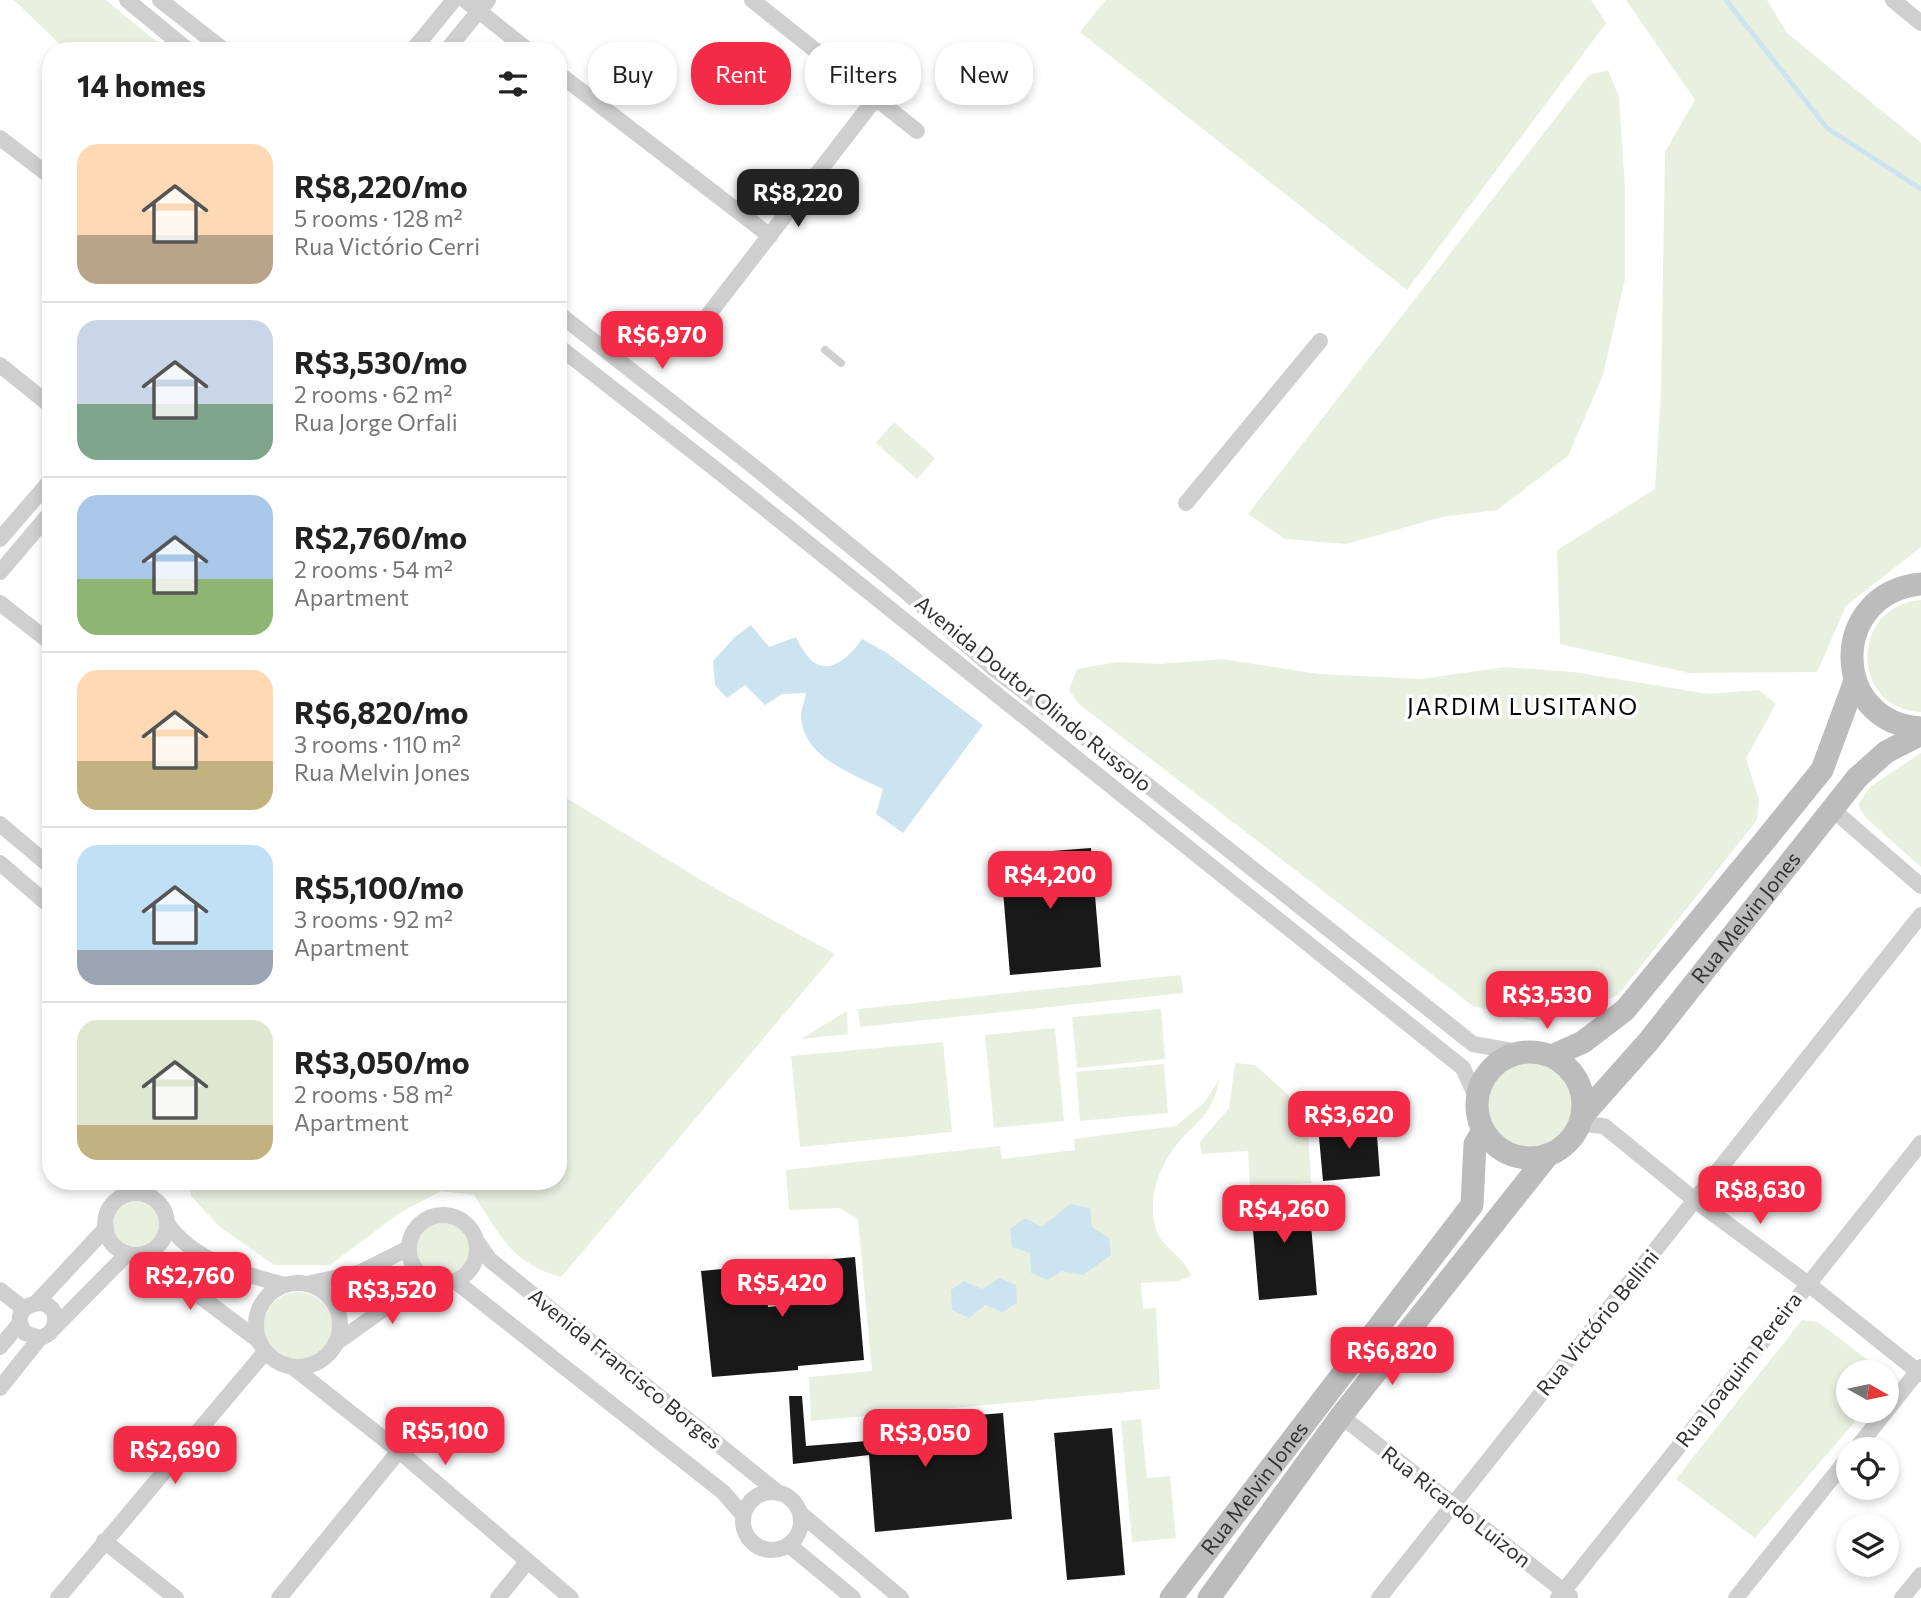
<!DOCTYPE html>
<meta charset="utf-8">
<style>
:root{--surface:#fff;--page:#f2f2f2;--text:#222;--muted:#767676;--line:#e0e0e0;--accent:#f32b47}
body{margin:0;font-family:Commissioner,sans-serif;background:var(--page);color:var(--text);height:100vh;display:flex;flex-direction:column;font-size:26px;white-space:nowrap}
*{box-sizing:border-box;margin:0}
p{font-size:23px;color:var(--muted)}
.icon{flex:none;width:38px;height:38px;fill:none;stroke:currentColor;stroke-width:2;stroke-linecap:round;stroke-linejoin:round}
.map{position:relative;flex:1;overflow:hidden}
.details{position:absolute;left:42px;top:42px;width:525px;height:1148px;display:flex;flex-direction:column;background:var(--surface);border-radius:28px;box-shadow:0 4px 10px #0003}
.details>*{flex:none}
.top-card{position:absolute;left:588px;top:42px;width:665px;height:63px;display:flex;gap:14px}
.needle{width:46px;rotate:99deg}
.tools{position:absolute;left:1836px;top:1360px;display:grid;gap:14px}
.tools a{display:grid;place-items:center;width:63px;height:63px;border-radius:50%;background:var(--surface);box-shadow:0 4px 10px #0003;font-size:35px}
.price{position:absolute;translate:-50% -60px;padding:0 16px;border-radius:14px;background:var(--accent);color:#fff;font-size:23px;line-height:46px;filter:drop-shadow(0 2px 4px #0008)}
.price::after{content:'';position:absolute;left:50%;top:42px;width:21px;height:16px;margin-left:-10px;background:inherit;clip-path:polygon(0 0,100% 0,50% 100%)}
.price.active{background:#222;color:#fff}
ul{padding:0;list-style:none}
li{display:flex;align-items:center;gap:21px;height:175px;padding:0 35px}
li+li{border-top:2px solid var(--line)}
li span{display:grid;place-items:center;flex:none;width:196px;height:140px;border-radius:21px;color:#555}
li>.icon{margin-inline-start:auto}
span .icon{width:84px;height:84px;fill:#fffc;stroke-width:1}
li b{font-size:30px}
h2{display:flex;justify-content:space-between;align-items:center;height:84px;padding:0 35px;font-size:30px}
.chip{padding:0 24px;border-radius:28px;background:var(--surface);box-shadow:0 4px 10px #0003;font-size:24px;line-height:63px}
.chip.active{background:var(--accent);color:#fff}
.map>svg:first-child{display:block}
</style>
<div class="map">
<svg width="1921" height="1598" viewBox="0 0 1921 1598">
<rect width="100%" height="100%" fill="#fff"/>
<g fill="#e9f0e0">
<path d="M14 0H106L168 51H67Z"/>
<path d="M1106 0H1591L1606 23 1407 290 1080 32Z"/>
<path d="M1626 0H1767L1787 33 1921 143V547L1846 606 1817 672 1689 673 1560 644 1557 550 1655 489 1661 392 1665 152 1695 100Z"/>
<path d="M1608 70 1619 97 1625 188V279L1603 375 1568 456 1497 510 1442 517 1346 544 1285 539 1248 514 1589 75Z"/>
<path d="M894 422 935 458 917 479 876 443Z"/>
<path d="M1921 600V712C1850 709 1849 606 1921 600Z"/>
<path d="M1222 659 1319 674 1421 679 1505 667 1573 672 1709 694 1759 690 1776 704 1746 758 1759 800 1757 820 1618 995 1572 1015 1532 1021 1473 1006 1079 704 1069 690 1077 669 1118 662 1160 664Z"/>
<path d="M1921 753V867L1866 818 1858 805 1870 787Z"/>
<path d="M558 793 716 889 835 954 561 1277C512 1264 499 1234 474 1195L441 1191 401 1212 330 1265H274L220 1227 191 1196 189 1181H558Z"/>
<path d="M1181 975 1183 993 860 1027 858 1009Z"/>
<path d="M1161 1009 1165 1059 1077 1068 1072 1017Z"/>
<path d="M847 1011 848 1034 801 1039Z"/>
<path d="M1055 1028 1064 1121 994 1128 985 1035Z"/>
<path d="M943 1042 952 1132 800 1147 791 1056Z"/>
<circle cx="1531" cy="1105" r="45"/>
<path d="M1235 1063 1255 1065 1307 1112 1311 1183 1250 1187 1248 1151 1201 1154 1200 1142 1229 1108Z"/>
<path d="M1164 1064 1168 1113 1080 1121 1076 1072Z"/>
<path d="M1220 1078C1217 1088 1215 1099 1209 1108 1201 1122 1187 1131 1177 1144 1158 1169 1147 1198 1156 1229 1162 1249 1185 1256 1191 1276L1179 1281 1141 1283 1143 1309 1156 1308 1160 1389 811 1421 809 1377 872 1371 858 1219 840 1208 789 1210 786 1170 1000 1146 1002 1159 1075 1150 1074 1139 1176 1126 1205 1102Z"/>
<circle cx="136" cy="1224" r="23"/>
<circle cx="444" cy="1249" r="27"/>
<circle cx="298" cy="1326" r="34"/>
<path d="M1802 1320 1818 1322 1873 1364 1876 1372H1848V1410L1864 1411 1755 1538 1676 1479Z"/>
<path d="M1141 1419 1147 1478 1170 1476 1176 1538 1132 1542 1121 1421Z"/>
</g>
<g fill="#cce4f0">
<path d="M751 625 769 647 796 637C814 678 838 673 862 639L887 653 983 725 903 833 876 814 883 789C851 773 801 757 801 714 802 707 805 699 806 693L782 694 765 705 745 685 727 698 715 685 713 661 735 637Z"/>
<path d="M1070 1204 1090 1208 1092 1227 1109 1238 1111 1255 1083 1275 1062 1271 1048 1280 1031 1273 1030 1253 1012 1247 1010 1229 1025 1218 1042 1227Z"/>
<path d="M1000 1278 1016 1285 1017 1303 1002 1312 985 1305 969 1318 952 1310 951 1290 964 1281 982 1289Z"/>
</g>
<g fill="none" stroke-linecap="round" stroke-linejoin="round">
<path stroke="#cce4f0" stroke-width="5" d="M1726 0 1827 128 1921 189"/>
</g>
<g fill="#191919">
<path d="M1091 848 1101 967 1010 975 1000 855Z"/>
<path d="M1376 1122 1380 1176 1323 1181 1318 1126Z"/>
<path d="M1308 1190 1317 1295 1259 1300 1250 1195Z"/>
<path d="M855 1257 864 1360 798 1366V1370L712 1377 701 1271 764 1265 768 1307 802 1304 798 1262Z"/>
<path d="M789 1396H802L806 1446 867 1441 866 1424 1003 1413 1012 1519 875 1532 869 1455 793 1464Z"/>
<path d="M1112 1428 1125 1575 1067 1580 1054 1433Z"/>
</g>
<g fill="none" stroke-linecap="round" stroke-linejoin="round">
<path stroke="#cfcfcf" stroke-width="8" d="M825 350 841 363"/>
<g stroke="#cfcfcf" stroke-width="16">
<path d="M127 0 189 51"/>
<path d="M160 0 225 51"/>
<path d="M465 0 529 51"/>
<path d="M752 0 917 131"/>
<path d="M1893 0 1921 23"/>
<path d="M412 51 454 0"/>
<path d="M446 51 488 0"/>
<path d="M558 73 770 236"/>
<path d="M0 138 51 177"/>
<path d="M558 313 758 470 904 590 993 668 1141 780 1473 1044 1518 1052"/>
<path d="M692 336 875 99"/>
<path d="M558 346 728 479 1463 1068 1477 1099"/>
<path d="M0 365 51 406"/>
<path d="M1186 503 1320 341"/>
<path d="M0 539 51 480"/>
<path d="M0 572 51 512"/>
<path d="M0 603 51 643"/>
<path d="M1832 809 1921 886"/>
<path d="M0 824 51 867"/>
<path d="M0 863 51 907"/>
<path d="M1580 1124 1604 1126 1696 1201 1807 1283 1921 1374"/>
<circle cx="136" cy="1224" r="31"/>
<circle cx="443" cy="1249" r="34"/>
<path d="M167 1223C193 1261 242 1274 285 1285"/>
<path d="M478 1243 490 1260 776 1491"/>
<path d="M144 1254 258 1340"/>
<path d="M455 1281 723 1492 743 1515"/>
<circle cx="298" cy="1325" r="42"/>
<path d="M307 1284 361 1272 409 1248"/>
<path d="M0 1290 24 1309"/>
<path d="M37 1302 106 1228"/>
<path d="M54 1328 127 1254"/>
<path d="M336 1343 426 1279"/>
<path d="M0 1347 20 1323"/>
<path d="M294 1368 399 1451 571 1598"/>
<path d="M0 1388 40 1338C48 1335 54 1331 55 1322 58 1290 3 1303 25 1333L40 1338"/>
<path d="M1341 1416 1570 1596"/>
<path d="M1856 1449 1921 1367"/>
<circle cx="772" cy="1521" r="29"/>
<path d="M801 1514 901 1598"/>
<path d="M104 1541 176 1598"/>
<path d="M789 1545 853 1598"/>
<path d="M58 1598 265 1352"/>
<path d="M279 1598 399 1451"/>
<path d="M498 1598 527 1562"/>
<path d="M1379 1598 1921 915"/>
<path d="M1558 1598 1921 1143"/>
<path d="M1736 1598 1848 1458"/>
<path d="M1902 1598 1921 1575"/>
</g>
<g stroke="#bcbcbc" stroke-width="23">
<path d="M1921 584C1828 593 1830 723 1921 728"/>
<circle cx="1530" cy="1105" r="53"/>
<path d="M1552 1056 1583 1042 1625 1010 1762 844 1822 770 1855 681"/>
<path id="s1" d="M1583 1115 1648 1042 1857 778 1886 752 1921 734"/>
<path id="s2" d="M1171 1598 1472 1205 1475 1144 1483 1131"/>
<path d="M1209 1598 1341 1416 1548 1155"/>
</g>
</g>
<g text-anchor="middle" stroke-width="7" stroke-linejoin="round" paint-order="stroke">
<g font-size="21" fill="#323232" stroke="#fff">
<text transform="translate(1033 694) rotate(39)" y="7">Avenida Doutor Olindo Russolo</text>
<text dy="7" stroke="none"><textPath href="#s1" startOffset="256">Rua Melvin Jones</textPath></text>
<text transform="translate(1598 1323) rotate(-51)" y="7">Rua Victório Bellini</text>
<text transform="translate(625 1369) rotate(39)" y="7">Avenida Francisco Borges</text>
<text transform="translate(1739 1370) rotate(-52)" y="7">Rua Joaquim Pereira</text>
<text dy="7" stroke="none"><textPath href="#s2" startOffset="138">Rua Melvin Jones</textPath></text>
<text transform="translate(1456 1507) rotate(38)" y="7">Rua Ricardo Luizon</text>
</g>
<g font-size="23" letter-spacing="2" fill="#000" stroke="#fff">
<text x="1523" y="715">JARDIM LUSITANO</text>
</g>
</g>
</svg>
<div class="tools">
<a><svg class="needle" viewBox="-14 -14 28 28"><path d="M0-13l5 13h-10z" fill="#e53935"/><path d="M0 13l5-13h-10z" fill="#767676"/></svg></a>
<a><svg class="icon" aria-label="locate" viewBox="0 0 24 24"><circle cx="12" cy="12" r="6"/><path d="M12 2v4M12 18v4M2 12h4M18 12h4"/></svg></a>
<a><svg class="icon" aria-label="layers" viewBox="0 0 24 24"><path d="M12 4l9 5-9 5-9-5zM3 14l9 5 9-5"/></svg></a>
</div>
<b class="price active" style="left:798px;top:229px">R$8,220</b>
<b class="price" style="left:662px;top:371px">R$6,970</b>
<b class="price" style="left:1050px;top:911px">R$4,200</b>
<b class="price" style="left:1547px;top:1031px">R$3,530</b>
<b class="price" style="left:1349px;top:1151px">R$3,620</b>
<b class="price" style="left:1760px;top:1226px">R$8,630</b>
<b class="price" style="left:1284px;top:1245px">R$4,260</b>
<b class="price" style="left:190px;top:1312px">R$2,760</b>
<b class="price" style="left:782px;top:1319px">R$5,420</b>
<b class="price" style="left:392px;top:1326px">R$3,520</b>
<b class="price" style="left:1392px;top:1387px">R$6,820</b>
<b class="price" style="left:445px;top:1467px">R$5,100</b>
<b class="price" style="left:925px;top:1469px">R$3,050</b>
<b class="price" style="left:175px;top:1486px">R$2,690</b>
<div class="top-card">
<a class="chip">Buy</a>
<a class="chip active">Rent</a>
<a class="chip">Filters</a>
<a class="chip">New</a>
</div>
<section class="details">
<h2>14 homes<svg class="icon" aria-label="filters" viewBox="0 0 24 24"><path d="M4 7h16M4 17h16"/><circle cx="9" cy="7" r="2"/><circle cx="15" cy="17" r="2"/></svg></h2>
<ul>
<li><span style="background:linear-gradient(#ffd9b3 65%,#b9a48a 0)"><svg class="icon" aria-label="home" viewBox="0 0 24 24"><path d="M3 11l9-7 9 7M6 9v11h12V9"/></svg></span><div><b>R$8,220/mo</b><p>5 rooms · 128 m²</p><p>Rua Victório Cerri</p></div></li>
<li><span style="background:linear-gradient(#c9d6e8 60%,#7fa58c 0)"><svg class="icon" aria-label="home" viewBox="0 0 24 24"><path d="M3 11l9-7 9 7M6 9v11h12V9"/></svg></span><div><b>R$3,530/mo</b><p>2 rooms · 62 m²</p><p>Rua Jorge Orfali</p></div></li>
<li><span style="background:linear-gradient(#a9c7e8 60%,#8fb573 0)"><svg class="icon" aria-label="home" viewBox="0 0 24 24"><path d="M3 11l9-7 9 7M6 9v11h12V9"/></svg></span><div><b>R$2,760/mo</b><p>2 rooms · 54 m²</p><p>Apartment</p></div></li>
<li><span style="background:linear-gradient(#ffd9b3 65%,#c2b280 0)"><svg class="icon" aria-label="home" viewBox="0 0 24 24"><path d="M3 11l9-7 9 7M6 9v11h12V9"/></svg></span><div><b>R$6,820/mo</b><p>3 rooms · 110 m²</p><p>Rua Melvin Jones</p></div></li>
<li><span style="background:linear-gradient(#bfe0f5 75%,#9aa5b1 0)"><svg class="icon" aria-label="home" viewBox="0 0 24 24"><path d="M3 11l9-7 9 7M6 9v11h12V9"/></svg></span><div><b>R$5,100/mo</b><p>3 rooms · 92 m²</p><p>Apartment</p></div></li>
<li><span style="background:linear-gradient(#dfe7d0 75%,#c2b280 0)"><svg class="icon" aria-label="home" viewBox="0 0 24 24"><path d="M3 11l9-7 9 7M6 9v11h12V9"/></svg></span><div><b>R$3,050/mo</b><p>2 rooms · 58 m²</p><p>Apartment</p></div></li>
</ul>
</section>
</div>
